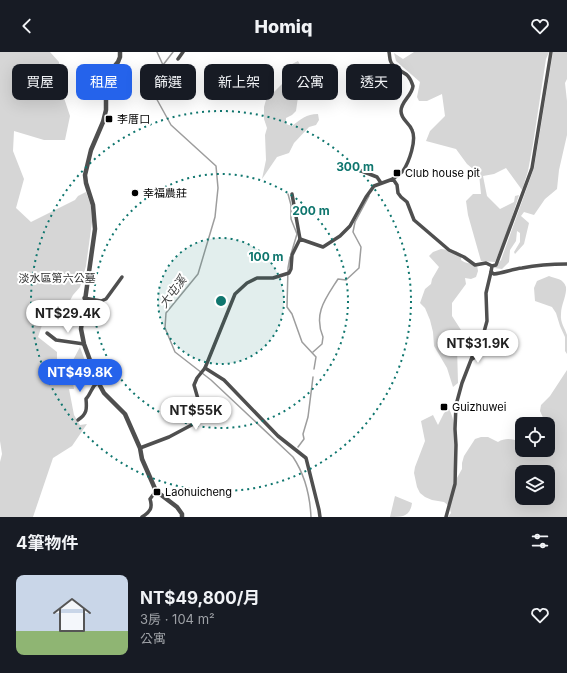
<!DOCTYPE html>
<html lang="zh-TW">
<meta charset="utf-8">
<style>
:root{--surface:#171b24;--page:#20242c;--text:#f1f3f6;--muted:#9ea1a6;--line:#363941;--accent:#2563eb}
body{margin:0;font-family:Inter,"Noto Sans TC",sans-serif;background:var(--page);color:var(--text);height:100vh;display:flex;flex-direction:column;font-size:15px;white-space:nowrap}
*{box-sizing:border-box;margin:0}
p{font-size:13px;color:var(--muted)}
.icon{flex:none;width:22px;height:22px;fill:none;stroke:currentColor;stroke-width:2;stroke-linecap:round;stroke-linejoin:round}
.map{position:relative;height:465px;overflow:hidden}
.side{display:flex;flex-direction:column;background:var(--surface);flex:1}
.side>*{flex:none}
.banner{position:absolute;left:12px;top:12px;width:543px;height:36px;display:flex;gap:8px}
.buttons{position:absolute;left:515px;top:365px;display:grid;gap:8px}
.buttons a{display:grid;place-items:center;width:40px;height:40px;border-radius:8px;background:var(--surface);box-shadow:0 4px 16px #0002;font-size:20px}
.price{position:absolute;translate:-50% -34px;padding:0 9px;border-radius:14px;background:#fff;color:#222;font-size:13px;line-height:26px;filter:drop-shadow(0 1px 2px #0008)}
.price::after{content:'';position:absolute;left:50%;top:24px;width:12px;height:9px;margin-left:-6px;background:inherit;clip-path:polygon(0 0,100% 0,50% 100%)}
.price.current{background:var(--accent);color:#fff}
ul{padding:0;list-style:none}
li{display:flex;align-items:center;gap:12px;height:100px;padding:0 16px}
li+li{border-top:1px solid var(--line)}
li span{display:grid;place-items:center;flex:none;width:112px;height:80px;border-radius:8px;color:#555}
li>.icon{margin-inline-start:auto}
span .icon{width:48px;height:48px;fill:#fffc;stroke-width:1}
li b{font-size:17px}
h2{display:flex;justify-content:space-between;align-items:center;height:48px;padding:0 16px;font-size:17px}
.tag{padding:0 14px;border-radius:8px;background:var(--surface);box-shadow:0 4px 16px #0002;font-size:14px;line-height:36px}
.tag.current{background:var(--accent);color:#fff}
header{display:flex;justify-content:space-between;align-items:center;height:52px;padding:0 16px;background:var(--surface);font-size:18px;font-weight:800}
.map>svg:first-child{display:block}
</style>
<header><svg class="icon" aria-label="back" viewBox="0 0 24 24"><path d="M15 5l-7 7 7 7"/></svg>Homiq<svg class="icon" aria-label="heart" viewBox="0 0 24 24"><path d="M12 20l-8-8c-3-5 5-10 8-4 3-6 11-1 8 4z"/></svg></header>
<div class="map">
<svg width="567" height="465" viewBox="0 0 567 465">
<rect width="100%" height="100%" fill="#fff"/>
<g fill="#d6d6d6" fill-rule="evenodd">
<path d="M0 0H50L59 10 63 43 70 64 65 88H44L14 79 13 99 24 127 16 156 31 170 75 148 78 144 86 140 91 154 92 170 86 214 80 235 73 243 62 263 45 270 44 267 38 285 57 300V309L61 314 71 312 80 295 90 323 86 325 83 320 71 319 74 337H69L74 363 80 373 87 372 72 394 53 406 33 465H0V410L2 402 0 389Z"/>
<path d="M414 0H549L546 7 533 92 528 119 522 138 506 116 494 122 483 124 487 144 500 157 514 150 515 144 519 143 507 180 495 210 481 209 468 163 466 149 473 142H481L479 122 467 112 456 97 426 89 430 79 445 64 442 42 427 49H419L417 45 420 30 396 9 394 1 403 7Z"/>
<path d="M553 0H567V27L565 31 567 49V83L559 118 557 137 545 147 534 163 524 160 521 164 529 171 524 192 515 202 514 200 520 190V181L517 179 516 189 510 198 509 210 502 217 494 216 501 208 534 116Z"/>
<path d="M298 9 307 25 308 31 305 36 300 40 298 45 296 59 292 63 286 66V72L292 74C301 67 306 62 318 62L319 68 316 73 309 75 294 91 289 101 277 105 262 127 266 108 265 83 267 76 264 67V55L266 48 284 30 288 17 292 12Z"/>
<path d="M441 197 456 199 461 202V208C466 212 471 211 477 213L478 219 476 225 471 227 465 226 466 232 452 251V264L461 278 457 295 458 331 453 335 447 316 434 294 433 280 430 268 425 256 420 251 425 237 431 232 432 227 439 215 429 204 433 200Z"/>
<path d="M549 224C556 227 563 226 566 235 567 243 561 253 561 262 560 271 565 276 567 283 567 289 567 296 567 302L565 299V285L560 274 556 261 552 255 535 249 534 236 537 229Z"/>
<path d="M567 318V465H448L451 461 449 454 444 450 432 448 425 445 420 441 417 435 414 421 415 415 425 389 421 369 433 363 438 373 444 361 449 357C460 377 454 412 453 433L462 417V411L464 404 475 387 481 385H488L498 390C506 385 514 387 522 391V398H537L539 404 546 398H548L551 385 548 378V372H546L540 359 541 353 550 344ZM522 420H548V446H522Z"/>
<path d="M395 444 412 451C410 465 402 465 390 465Z"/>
</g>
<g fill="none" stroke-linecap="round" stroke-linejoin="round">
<g stroke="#9d9d9d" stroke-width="1.5">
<path d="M157 0 163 13"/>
<path d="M173 0 163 13 155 44 171 73 216 114 218 136 215 165 198 222 166 261 165 276 175 300 211 328 293 405C305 423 310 444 311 465"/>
<path d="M288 142 291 153V167L297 182 291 202"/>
<path d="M290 205 288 216 287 255 292 262 302 290 316 305 314 317"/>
<path d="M313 300 322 292 323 285C313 261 326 246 338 227L346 228 359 216 361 195 353 180 355 170 369 144"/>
<path d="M298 395 304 387 303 382 308 365 313 325"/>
</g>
<g stroke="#4f4f4f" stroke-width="3.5">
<path d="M389 0C390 4 389 10 393 13 402 23 408 18 413 34 412 44 401 49 401 59 401 68 409 70 412 78 417 88 409 110 403 119 400 122 396 124 393 127"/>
<path d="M178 7 183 0"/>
<path d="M354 116 377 125 381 131"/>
<path d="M292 142 300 187"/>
<path d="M491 220 492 214 496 213 532 116 551 0"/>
<path d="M84 246 101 249 106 247 122 225"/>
<path d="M47 281 56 288 84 292"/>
<path d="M472 307 484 300"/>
<path d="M205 316 224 328 278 384 306 406 319 458 320 465"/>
<path d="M78 368C87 362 87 357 86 347 92 340 91 335 98 330"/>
<path d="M140 396 169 385 201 368 202 361 194 333 197 326 205 316 235 242 247 231 257 226H273L289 221 291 217 292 203 300 187 323 195 340 184 350 174 366 145 374 134 393 127 397 133 398 141 401 145 407 150 414 168 449 198 464 205 475 213 486 211 492 214"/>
<path d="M142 465C150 460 153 456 150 447L156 439"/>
<path d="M446 465 455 432 456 393 455 377 456 353 462 331 476 295 484 280 487 269 486 241 491 220 494 222C503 221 513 217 522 216 537 213 552 212 567 212"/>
</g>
<path stroke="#4f4f4f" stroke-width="4.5" d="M120 0V5L118 10 109 21 106 31V58L103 70 91 98 85 123 86 131 93 153 95 177 81 277 84 292 98 330 104 341 125 362 140 396 142 407 156 439 177 455 182 462V465"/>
</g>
<circle cx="221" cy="249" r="63" fill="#0f766e" fill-opacity=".12"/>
<g fill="none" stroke="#0f766e" stroke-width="2" stroke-dasharray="2 4">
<circle cx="221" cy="249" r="63"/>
<circle cx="221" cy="249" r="127"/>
<circle cx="221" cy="249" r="190"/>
</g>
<g fill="#000" stroke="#fff" stroke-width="1.5">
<rect x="105" y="63" width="8" height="8" rx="2"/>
<rect x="393" y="117" width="8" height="8" rx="2"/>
<circle cx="135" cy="141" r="4"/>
<rect x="440" y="351" width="8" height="8" rx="2"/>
<rect x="153" y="436" width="8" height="8" rx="2"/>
</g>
<g text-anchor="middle" stroke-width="4" stroke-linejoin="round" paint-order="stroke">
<g font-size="11" fill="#000" stroke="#fff" text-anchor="start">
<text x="117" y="71">李厝口</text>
<text x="405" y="125">Club house pit</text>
<text x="143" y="145">幸福農莊</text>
<text x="452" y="359">Guizhuwei</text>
<text x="165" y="444">Laohuicheng</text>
</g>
<g font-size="11" fill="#2d2d2d" stroke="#fff">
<text x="57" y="230">淡水區第六公墓</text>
</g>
<g font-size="12" font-style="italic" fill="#3e3e3e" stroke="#fff">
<text transform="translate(173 240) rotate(-53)" y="4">大屯溪</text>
</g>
</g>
<circle cx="221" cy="249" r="6" fill="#0f766e" stroke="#fff" stroke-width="2"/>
<g font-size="12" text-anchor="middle" font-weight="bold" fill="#0f766e" stroke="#fff" stroke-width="4" stroke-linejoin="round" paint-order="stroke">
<text x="355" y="119">300 m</text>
<text x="311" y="163">200 m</text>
<text x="266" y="209">100 m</text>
</g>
</svg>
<div class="buttons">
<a><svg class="icon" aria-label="locate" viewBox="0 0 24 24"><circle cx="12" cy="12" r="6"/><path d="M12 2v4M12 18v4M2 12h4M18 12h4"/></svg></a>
<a><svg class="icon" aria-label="layers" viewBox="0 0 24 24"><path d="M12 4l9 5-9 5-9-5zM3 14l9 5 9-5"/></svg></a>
</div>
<b class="price" style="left:68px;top:282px">NT$29.4K</b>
<b class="price" style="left:478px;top:312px">NT$31.9K</b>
<b class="price current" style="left:80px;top:341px">NT$49.8K</b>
<b class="price" style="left:196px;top:379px">NT$55K</b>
<div class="banner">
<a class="tag">買屋</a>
<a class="tag current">租屋</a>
<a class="tag">篩選</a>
<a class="tag">新上架</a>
<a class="tag">公寓</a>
<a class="tag">透天</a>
</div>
</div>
<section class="side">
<h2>4筆物件<svg class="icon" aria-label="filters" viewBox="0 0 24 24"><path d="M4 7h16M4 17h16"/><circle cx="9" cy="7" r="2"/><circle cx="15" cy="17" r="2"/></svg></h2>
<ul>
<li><span style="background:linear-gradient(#c9d6e8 70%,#8fb573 0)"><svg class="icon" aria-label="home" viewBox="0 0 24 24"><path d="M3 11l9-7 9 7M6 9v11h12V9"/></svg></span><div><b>NT$49,800/月</b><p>3房 · 104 m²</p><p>公寓</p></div><svg class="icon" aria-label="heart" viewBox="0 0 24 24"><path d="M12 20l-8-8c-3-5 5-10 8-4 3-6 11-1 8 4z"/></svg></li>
</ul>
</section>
